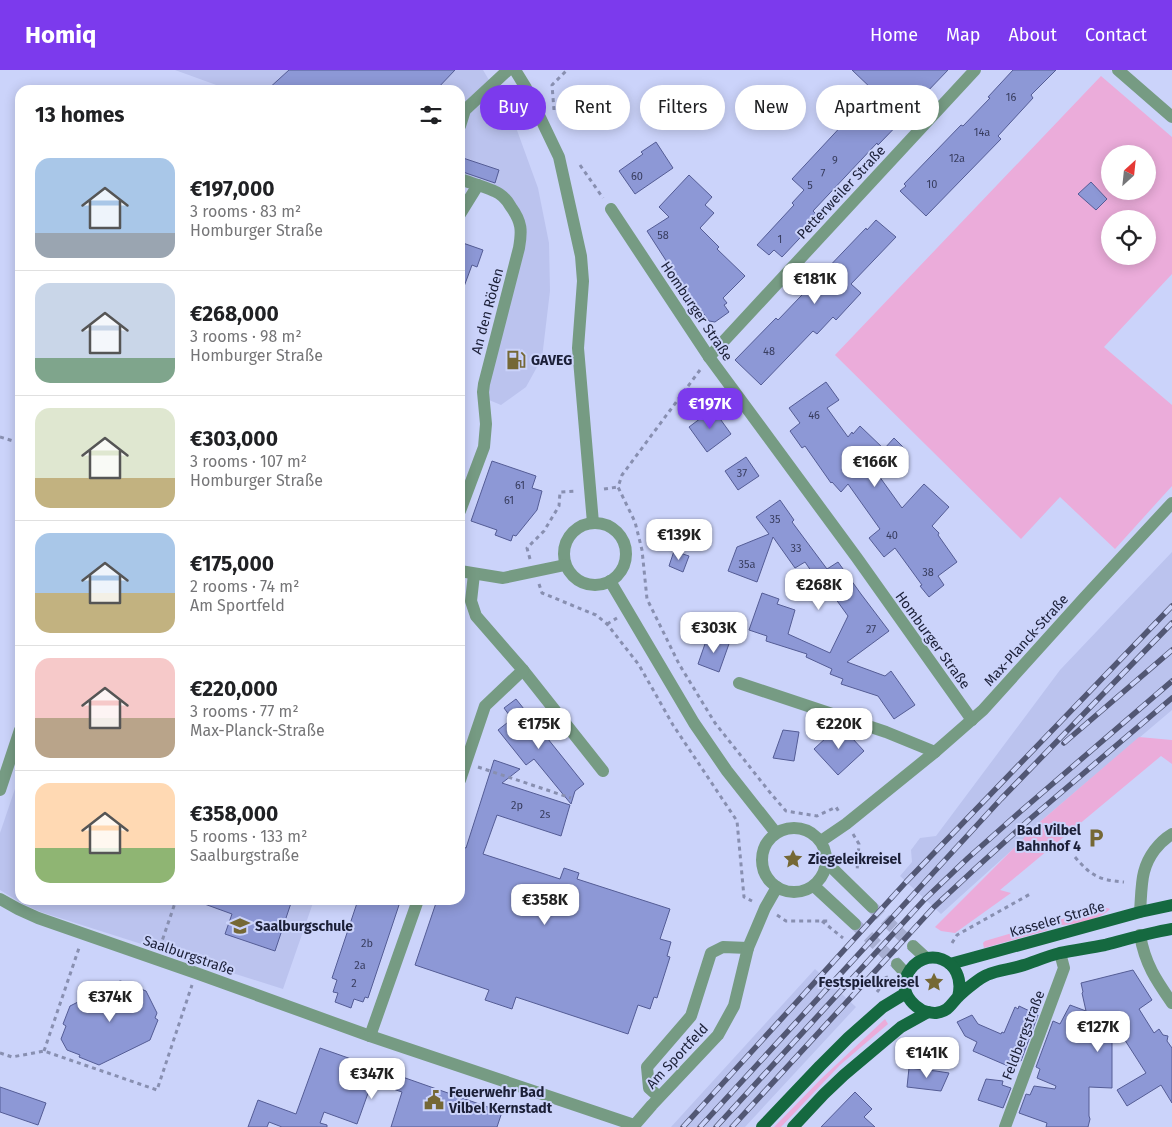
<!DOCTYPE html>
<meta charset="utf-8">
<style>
:root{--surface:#fff;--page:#f2f2f2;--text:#202124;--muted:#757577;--line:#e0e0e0;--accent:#7c3aed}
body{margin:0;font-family:"Fira Sans",sans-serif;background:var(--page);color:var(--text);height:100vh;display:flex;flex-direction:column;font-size:19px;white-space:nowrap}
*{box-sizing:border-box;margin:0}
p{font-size:16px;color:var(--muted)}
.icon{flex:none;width:28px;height:28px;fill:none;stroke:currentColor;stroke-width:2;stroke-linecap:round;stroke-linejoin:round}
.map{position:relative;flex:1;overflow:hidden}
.panel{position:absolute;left:15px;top:15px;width:450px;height:820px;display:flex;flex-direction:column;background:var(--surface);border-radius:15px;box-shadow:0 2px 12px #0003}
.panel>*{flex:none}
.hud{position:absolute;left:480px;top:15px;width:475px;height:45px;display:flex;gap:10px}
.needle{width:32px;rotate:27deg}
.controls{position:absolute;left:1101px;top:75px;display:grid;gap:10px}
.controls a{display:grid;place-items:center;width:55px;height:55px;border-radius:50%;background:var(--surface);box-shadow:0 2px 12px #0003;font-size:25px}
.price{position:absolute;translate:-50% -42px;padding:0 11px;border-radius:10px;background:#fff;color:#222;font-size:16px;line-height:32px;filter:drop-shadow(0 1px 2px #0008)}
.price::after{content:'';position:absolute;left:50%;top:30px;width:15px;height:11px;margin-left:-8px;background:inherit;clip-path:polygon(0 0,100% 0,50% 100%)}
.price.current{background:var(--accent);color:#fff}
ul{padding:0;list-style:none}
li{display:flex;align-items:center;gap:15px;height:125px;padding:0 20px}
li+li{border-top:1px solid var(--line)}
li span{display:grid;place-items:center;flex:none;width:140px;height:100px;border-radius:15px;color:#555}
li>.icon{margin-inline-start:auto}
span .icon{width:60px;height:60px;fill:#fffc;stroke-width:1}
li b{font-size:21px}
h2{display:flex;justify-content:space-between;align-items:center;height:60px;padding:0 20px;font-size:21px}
.chip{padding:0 18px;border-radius:22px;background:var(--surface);box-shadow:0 2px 12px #0003;font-size:18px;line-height:45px}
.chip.current{background:var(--accent);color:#fff}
header{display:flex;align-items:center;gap:30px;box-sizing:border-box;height:70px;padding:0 25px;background:var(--accent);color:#fff}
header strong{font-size:24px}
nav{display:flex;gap:28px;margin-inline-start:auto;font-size:18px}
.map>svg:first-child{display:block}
</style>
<header>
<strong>Homiq</strong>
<nav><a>Home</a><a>Map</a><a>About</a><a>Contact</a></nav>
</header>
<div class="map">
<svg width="1172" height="1057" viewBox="0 0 1172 1057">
<rect width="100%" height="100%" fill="#cbd3fa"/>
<g fill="#bbc3ee">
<path d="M175 0H483L514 52 538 118 549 173 550 221 542 288 526 317 501 335 489 330 487 316 524 171 517 138 460 105V20H230Z"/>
<path d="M1172 482V640L1041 751 1023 770 941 844 900 806 912 792 911 780 920 768 936 766 1060 600Z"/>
<path d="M20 704V830H314L283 919 41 842 23 834 0 820V763Z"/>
<path d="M815 899 856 937 745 1057H671Z"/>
</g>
<g fill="#ebacda" fill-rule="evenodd">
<path d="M1101 6 1172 67V204L1104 277 1172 335V416L1115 479 1060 427 1021 469 835 285ZM1110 84H1148V121H1110ZM1110 149H1148V186H1110Z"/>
<path d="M1139 667 1172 670V694L1161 686 1000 820 1011 823 955 863 941 861 935 857 1041 751Z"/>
<path d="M1107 838 1110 839C1102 849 1073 855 1060 855 1056 855 1052 854 1048 853L1050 852Z"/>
<path d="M1036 856 1043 858 1048 860 984 878 983 873 985 871Z"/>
<path d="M885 949 888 954 840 995 781 1057H774L821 1009Z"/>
</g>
<g fill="#8d98d6" stroke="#545c95">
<path d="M289 0H455L436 20H267Z"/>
<path d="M852 0H948L924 25 926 27 910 44 909 43 878 75 877 73 813 141 817 145 811 151 814 153 782 187 774 180 769 185 757 175 794 135 792 133 804 120 792 109 874 21Z"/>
<path d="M1013 0H1056L1031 25 1033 28 998 66 1001 69 926 146 900 121 906 116 904 114 961 55 963 56 990 28 988 27Z"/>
<path d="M656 72 673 98 635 124 619 101 643 84 641 82Z"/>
<path d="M460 87 499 100 495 113 460 101Z"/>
<path d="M689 105 712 127 705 135 714 143 700 158 719 177 717 179 745 206 723 228 727 233 724 235 729 242 715 252 709 251 674 203 647 161 669 147 659 137Z"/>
<path d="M1091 112 1107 129 1096 140 1078 124Z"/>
<path d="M876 150 896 167 851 214 861 223 836 250 833 247 817 264 813 261 761 315 735 290 776 248 778 250 866 158 867 160Z"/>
<path d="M460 172 483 180 477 197 472 195 462 222H460Z"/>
<path d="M826 312 839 330 827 338 848 367 852 362 853 364 860 356 884 379 894 368 905 379 879 406 902 438 924 414 949 437 932 456 939 463 938 465 957 492 938 506 944 515 929 527 920 516 922 515 895 478 884 487 869 468 880 459 848 414 841 422 832 412 831 413 805 376 802 378 790 361 800 353 789 338Z"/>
<path d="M713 339 731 364 707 382 689 357Z"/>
<path d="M746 387 759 406 738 420 725 401Z"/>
<path d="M492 391 536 406 532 418 542 421 537 440 516 466 513 465 511 471 495 465 497 460 471 451Z"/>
<path d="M780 430 794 450 792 452 827 499 838 492 861 524 889 561 847 592 885 606 891 601 915 635 894 649 878 626 841 614 843 609 830 604 832 599 806 587 807 584 766 571 767 566 749 560 762 523 779 529 777 534 795 540 788 564 830 583 848 546 830 521 826 523 805 492 795 498 773 467 757 512 728 501 737 477 769 464 756 447Z"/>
<path d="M674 481 689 486 683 502 669 496Z"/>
<path d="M713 566 730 571 719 602 698 594 706 571 711 572Z"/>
<path d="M516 629 584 714 575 721 571 734 534 689 526 695 498 660 512 649 504 638Z"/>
<path d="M840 655 864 681 838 705 814 679Z"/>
<path d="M783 660 799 662 794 691 773 688Z"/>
<path d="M494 690 520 699 502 713 570 735 561 766 497 745 483 784 560 809 564 798 579 803 577 809 670 839 660 869 671 872 667 886 670 887 657 928 654 927 650 939 638 935 628 964 516 927 512 939 485 930 489 920 415 895 437 830H460V776L466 778Z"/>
<path d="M200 830H292L275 881 225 864 232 844 199 832Z"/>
<path d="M358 830H385L399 835 368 928 365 927 363 932 354 929 351 938 335 932 338 923 333 922 337 910 332 908Z"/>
<path d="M1133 900 1152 930 1139 939 1154 963 1159 959 1163 965 1168 966 1167 971 1172 978V1033L1161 1015 1127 1036 1117 1020 1146 1003 1112 950V1018L1089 1017V1046L1090 1049 1088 1057H1046L1047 1053 1019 1043 1026 1024 1030 1025 1034 1016 1055 1019 1056 1016 1037 1008 1040 999 1036 997 1053 951 1060 954 1070 935 1086 941 1082 923 1083 922 1081 913Z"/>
<path d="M120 911 141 916V919L146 921 157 943 155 948 158 950 150 970 99 995 79 987 80 985 67 980 61 969 66 956 63 954 70 936Z"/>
<path d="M1019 936 1038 945 1021 991 1011 987 1008 996 973 981 977 972 965 966 957 952 972 945 978 954 1001 964 1002 962 1004 963 1015 937 1018 939Z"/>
<path d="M320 978 502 1042 497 1057H391L402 1022 372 1012 357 1054 324 1042 320 1053 327 1055V1057H282L269 1052 267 1057H248L258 1030 296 1044Z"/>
<path d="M909 998 936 1001 949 1003 941 1021 907 1017Z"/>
<path d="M986 1009 1003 1011 1002 1015 1011 1018 1003 1038 978 1030Z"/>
<path d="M0 1017 46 1033 38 1055 0 1042Z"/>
<path d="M855 1022 872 1039 864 1047 875 1057H821Z"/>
</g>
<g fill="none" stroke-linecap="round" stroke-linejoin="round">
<g stroke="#a8afd3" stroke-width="12" stroke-dasharray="12 6" stroke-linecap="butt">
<path d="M872 837 913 876"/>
<path d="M855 854 897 894"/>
</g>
<g stroke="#888fb0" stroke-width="3" stroke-dasharray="4 4" stroke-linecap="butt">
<path d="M554 40 552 15 567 0"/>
<path d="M580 95 603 128"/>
<path d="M700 300 622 405 618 417 635 452 642 480 647 529 679 594 715 653 772 725 786 741 817 746 836 737 839 742"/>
<path d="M0 367 20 373"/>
<path d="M604 419 618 417"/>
<path d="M530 489 527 478 544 461 559 436 560 422 577 421"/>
<path d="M539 514 542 523 596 545 607 554 639 595 673 655 737 751 744 827 752 831"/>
<path d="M607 554 617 548"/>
<path d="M478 697 571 728"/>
<path d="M853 764 859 774 857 801"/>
<path d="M1075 787C1091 806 1099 810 1124 812"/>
<path d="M777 845 786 851H829"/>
<path d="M822 851 843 868"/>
<path d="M952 873 957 865 1032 823"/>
<path d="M160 877 176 830"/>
<path d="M877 922 887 909 886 906"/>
<path d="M44 981 79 878"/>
<path d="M0 983 12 987 44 981 157 1020 192 915"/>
</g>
<g stroke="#769b83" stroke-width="12">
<path d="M515 0 526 18 559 87 581 186 583 211 578 278 593 453"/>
<path d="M1118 0 1172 47"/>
<path d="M460 56 465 40 508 0"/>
<path d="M460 109C471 113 483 116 494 121 502 124 507 130 511 137 522 152 522 161 519 178L484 314 483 322 486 354 484 377 460 441"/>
<path d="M611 139 709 287 857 488 972 650"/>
<path d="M460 144 478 115"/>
<path d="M709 287 975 0"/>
<circle cx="595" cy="484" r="31"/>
<path d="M460 501 503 508 565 495"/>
<path d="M474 504 471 531 476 546 523 600 603 701"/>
<path d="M610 511 694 653 727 701 776 763"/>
<path d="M739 613 886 662 935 682"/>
<path d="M460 710 485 636 523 600"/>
<path d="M0 720 20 660"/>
<circle cx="794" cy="790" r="32"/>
<path d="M821 771 846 754 935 682 983 640 1084 528 1172 433"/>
<path d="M827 793 872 837"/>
<path d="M814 816 855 854"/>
<path d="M0 829 18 839 38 848 196 903 370 966 634 1055"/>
<path d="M1140 842C1141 830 1141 813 1144 802 1148 786 1159 772 1172 764"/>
<path d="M1140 865C1145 894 1156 910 1172 933"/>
<path d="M913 876 926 888"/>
<path d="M897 894 907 905"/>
<path d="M370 966 418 830"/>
<path d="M659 1027 649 1018 647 997 691 946 711 883 723 877 748 878"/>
<path d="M633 1057 652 1035 718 965 734 936 748 878 765 838 777 817"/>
<path d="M1005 1057 1064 898 1060 883"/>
</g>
<g stroke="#156940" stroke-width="12">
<path d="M950 894 1140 842 1172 835"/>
<path d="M958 927C968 888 923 873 907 905 898 923 917 944 936 943 950 941 951 933 960 925 965 920 981 907 987 905 997 900 1013 899 1024 895 1036 891 1048 886 1060 883 1075 880 1090 878 1105 875 1128 869 1149 863 1172 859"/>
<path d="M762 1057 820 996 848 968 883 937 906 923"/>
<path d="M793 1057 824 1024 844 1005 901 957 928 942"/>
</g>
<defs>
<g id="rail">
<path d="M1064 673 1172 580"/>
<path d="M683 1057 906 812 1172 536"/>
<path d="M700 1057 1001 729 1172 553"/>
<path d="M716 1057 925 829 968 788 1021 741 1172 611"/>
<path d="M732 1057 934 837 977 797 1030 749 1172 628"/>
</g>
</defs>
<use href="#rail" stroke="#525774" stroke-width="5.5"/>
<use href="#rail" stroke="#cbd3fa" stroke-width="4" stroke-dasharray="11" stroke-linecap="butt"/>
</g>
<defs>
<symbol id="fuel-bare" viewBox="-9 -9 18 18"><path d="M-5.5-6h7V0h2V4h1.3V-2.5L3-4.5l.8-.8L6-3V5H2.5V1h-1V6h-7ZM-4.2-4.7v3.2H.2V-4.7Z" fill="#756835" stroke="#cbd3fa" stroke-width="2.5" paint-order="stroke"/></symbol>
<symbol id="parking-bare" viewBox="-9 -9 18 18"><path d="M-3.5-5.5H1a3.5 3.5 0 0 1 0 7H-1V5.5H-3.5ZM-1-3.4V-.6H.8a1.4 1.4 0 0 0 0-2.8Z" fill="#756835" stroke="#cbd3fa" stroke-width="2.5" paint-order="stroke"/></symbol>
<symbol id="sight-bare" viewBox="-9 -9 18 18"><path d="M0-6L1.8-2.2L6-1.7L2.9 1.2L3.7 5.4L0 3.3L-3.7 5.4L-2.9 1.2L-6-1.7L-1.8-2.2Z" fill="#756835" stroke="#cbd3fa" stroke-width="2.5" paint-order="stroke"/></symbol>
<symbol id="school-bare" viewBox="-9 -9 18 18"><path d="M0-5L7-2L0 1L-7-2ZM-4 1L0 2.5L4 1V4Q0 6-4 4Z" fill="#756835" stroke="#cbd3fa" stroke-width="2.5" paint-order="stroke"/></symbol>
<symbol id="civic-bare" viewBox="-9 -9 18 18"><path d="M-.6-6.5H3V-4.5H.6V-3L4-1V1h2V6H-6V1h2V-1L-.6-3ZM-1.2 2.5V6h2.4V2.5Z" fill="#756835" stroke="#cbd3fa" stroke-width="2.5" paint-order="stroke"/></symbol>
</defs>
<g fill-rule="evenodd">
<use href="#fuel-bare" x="502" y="276" width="28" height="28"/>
<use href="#parking-bare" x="1082" y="754" width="28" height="28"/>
<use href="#sight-bare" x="779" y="775" width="28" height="28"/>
<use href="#school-bare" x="226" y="842" width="28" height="28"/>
<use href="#sight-bare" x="920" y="898" width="28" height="28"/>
<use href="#civic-bare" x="420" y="1016" width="28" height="28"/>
</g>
<g text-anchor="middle" stroke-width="4" stroke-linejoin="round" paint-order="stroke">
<g font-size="11" fill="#383d5f">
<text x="1011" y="31">16</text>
<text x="982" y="66">14a</text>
<text x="957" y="92">12a</text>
<text x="835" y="94">9</text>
<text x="823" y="107">7</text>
<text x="637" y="110">60</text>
<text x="932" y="118">10</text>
<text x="810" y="119">5</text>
<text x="663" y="169">58</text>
<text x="780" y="173">1</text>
<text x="769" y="285">48</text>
<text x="814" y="349">46</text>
<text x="742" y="407">37</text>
<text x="520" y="419">61</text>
<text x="509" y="434">61</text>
<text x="775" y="453">35</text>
<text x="892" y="469">40</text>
<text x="796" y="482">33</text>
<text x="747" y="498">35a</text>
<text x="928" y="506">38</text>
<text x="871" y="563">27</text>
<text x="517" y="739">2p</text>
<text x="545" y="748">2s</text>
<text x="367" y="877">2b</text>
<text x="360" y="899">2a</text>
<text x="354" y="917">2</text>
</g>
<g font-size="14" fill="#1b1f37" stroke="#cbd3fa">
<text transform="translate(841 122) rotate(-47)" y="5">Petterweiler Straße</text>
<text transform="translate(487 241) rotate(-75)" y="5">An den Röden</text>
<text transform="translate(697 241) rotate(56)" y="5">Homburger Straße</text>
<text transform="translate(933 570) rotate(54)" y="5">Homburger Straße</text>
<text transform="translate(1026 570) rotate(-48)" y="5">Max-Planck-Straße</text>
<text transform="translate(1057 849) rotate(-16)" y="5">Kasseler Straße</text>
<text transform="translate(189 885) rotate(19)" y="5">Saalburgstraße</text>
<text transform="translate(1023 965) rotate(-69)" y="5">Feldbergstraße</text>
<text transform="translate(677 986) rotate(-47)" y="5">Am Sportfeld</text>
</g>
<g font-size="14" font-weight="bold" fill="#1b1f37" stroke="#cbd3fa" text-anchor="start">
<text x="531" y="295">GAVEG</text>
<text x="1081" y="765" text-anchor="end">Bad Vilbel<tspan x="1081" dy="16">Bahnhof 4</tspan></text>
<text x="808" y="794">Ziegeleikreisel</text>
<text x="255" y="861">Saalburgschule</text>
<text x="919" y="917" text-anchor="end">Festspielkreisel</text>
<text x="449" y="1027">Feuerwehr Bad<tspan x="449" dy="16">Vilbel Kernstadt</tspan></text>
</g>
</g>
</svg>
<div class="controls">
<a><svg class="needle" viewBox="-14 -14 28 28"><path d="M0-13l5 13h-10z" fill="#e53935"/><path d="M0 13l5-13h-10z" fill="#757577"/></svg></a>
<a><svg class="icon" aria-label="locate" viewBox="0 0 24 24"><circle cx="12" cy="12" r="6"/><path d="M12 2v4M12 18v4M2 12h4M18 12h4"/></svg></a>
</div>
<b class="price" style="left:815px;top:235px">€181K</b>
<b class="price current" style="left:710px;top:360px">€197K</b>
<b class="price" style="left:875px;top:418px">€166K</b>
<b class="price" style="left:679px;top:491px">€139K</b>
<b class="price" style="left:819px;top:541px">€268K</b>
<b class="price" style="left:714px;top:584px">€303K</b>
<b class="price" style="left:539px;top:680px">€175K</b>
<b class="price" style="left:839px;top:680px">€220K</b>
<b class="price" style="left:545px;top:856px">€358K</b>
<b class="price" style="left:110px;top:953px">€374K</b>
<b class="price" style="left:1098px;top:983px">€127K</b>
<b class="price" style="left:927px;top:1009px">€141K</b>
<b class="price" style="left:372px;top:1030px">€347K</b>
<div class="hud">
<a class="chip current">Buy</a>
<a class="chip">Rent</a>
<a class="chip">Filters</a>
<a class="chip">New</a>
<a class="chip">Apartment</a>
</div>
<section class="panel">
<h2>13 homes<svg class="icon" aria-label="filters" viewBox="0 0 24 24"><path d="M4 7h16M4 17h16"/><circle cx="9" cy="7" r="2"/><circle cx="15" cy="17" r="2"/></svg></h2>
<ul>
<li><span style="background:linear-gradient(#a9c7e8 75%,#9aa5b1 0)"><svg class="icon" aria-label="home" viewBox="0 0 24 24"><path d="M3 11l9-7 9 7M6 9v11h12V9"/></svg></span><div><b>€197,000</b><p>3 rooms · 83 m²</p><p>Homburger Straße</p></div></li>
<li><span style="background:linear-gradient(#c9d6e8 75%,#7fa58c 0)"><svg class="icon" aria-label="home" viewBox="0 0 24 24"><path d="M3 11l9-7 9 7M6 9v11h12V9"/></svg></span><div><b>€268,000</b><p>3 rooms · 98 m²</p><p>Homburger Straße</p></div></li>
<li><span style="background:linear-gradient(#dfe7d0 70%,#c2b280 0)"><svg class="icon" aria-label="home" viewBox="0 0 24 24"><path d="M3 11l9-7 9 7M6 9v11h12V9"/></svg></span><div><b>€303,000</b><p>3 rooms · 107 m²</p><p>Homburger Straße</p></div></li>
<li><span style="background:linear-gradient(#a9c7e8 60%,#c2b280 0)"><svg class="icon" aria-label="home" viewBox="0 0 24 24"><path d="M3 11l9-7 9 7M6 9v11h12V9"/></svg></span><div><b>€175,000</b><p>2 rooms · 74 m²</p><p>Am Sportfeld</p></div></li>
<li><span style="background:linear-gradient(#f6c9c9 60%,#b9a48a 0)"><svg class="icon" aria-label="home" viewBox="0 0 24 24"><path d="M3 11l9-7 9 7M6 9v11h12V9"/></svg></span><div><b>€220,000</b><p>3 rooms · 77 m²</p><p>Max-Planck-Straße</p></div></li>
<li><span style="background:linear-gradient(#ffd9b3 65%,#8fb573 0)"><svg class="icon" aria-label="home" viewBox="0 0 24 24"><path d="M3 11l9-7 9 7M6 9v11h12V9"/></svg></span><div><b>€358,000</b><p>5 rooms · 133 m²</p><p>Saalburgstraße</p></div></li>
</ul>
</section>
</div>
